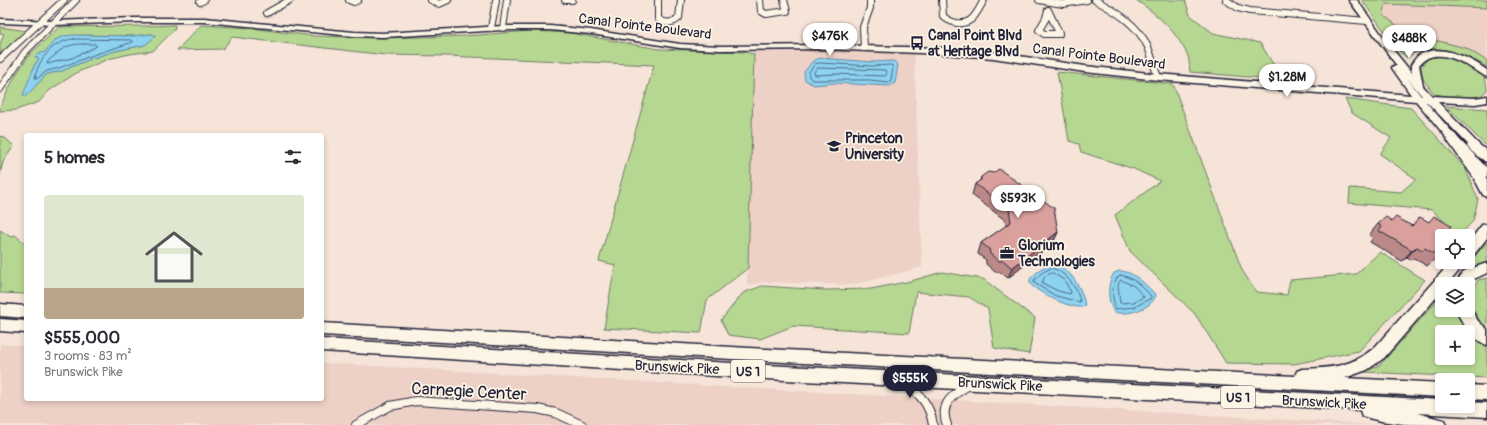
<!DOCTYPE html>
<meta charset="utf-8">
<style>
:root{--surface:#fff;--page:#f2f2f3;--text:#2b2b33;--muted:#7c7c81;--accent:#22223b}
body{margin:0;font-family:Pangolin,sans-serif;background:var(--page);color:var(--text);height:100vh;display:flex;flex-direction:column;font-size:15px;white-space:nowrap}
*{box-sizing:border-box;margin:0}
p{font-size:13px;color:var(--muted)}
.icon{flex:none;width:22px;height:22px;fill:none;stroke:currentColor;stroke-width:2;stroke-linecap:round;stroke-linejoin:round}
.map{position:relative;flex:1;overflow:hidden}
.details{position:absolute;left:24px;top:133px;width:300px;height:268px;display:flex;flex-direction:column;background:var(--surface);border-radius:4px;box-shadow:0 2px 6px #0003}
.details>*{flex:none}
.tools{position:absolute;left:1435px;top:229px;display:grid;gap:8px}
.tools a{display:grid;place-items:center;width:40px;height:40px;border-radius:4px;background:var(--surface);box-shadow:0 2px 6px #0003;font-size:20px}
.price{position:absolute;translate:-50% -34px;padding:0 9px;border-radius:14px;background:#fff;color:#222;font-size:13px;line-height:26px;filter:drop-shadow(0 1px 2px #0008)}
.price::after{content:'';position:absolute;left:50%;top:24px;width:12px;height:9px;margin-left:-6px;background:inherit;clip-path:polygon(0 0,100% 0,50% 100%)}
.price.selected{background:var(--accent);color:#fff}
ul{padding:0;list-style:none}
li{display:grid;align-content:center;gap:8px;height:212px;padding:0 20px}
li span{display:grid;place-items:center;height:124px;border-radius:4px;color:#555}
li>.icon{margin-inline-start:auto}
span .icon{width:72px;height:72px;fill:#fffc;stroke-width:1}
li b{font-size:17px}
h2{display:flex;justify-content:space-between;align-items:center;height:48px;padding:0 20px;font-size:17px}
.map>svg:first-child{display:block}
</style>
<div class="map">
<svg width="1487" height="425" viewBox="0 0 1487 425">
<rect width="100%" height="100%" fill="#f5e4d7"/>
<filter id="ink" filterUnits="userSpaceOnUse"><feTurbulence type="fractalNoise" baseFrequency=".025" numOctaves="2"/><feDisplacementMap in="SourceGraphic" scale="8" xChannelSelector="R" yChannelSelector="G"/><feConvolveMatrix kernelMatrix="1 2 1 2 8 2 1 2 1" color-interpolation-filters="sRGB"/></filter>
<g filter="url(#ink)">
<g fill="#edd0c6">
<path d="M1362 0H1487V67L1466 55 1437 49 1416 51 1406 57 1397 49Z"/>
<path d="M754 48 914 50 922 267 853 285 762 282 747 286Z"/>
<path d="M0 344 26 346V399H322V363L1376 425H0Z"/>
</g>
<g fill="#b6d791" stroke="#6c7c66" fill-rule="evenodd">
<path d="M1136 0H1185L1190 15 1213 33 1260 43 1283 80 1190 72C1189 67 1190 59 1187 54 1177 32 1156 13 1136 0Z"/>
<path d="M1362 0H1487V8L1386 4 1383 15 1407 33 1466 48 1487 61V67C1462 53 1433 41 1406 57L1397 49Z"/>
<path d="M175 25V29L153 51 130 54 108 59 78 72 50 90 39 102 16 110 0 111V107L15 76 30 54 59 27C98 26 136 27 175 25ZM152 34 145 45 115 51 90 59 62 71 47 74 26 96 35 64 55 40 83 35 133 36Z"/>
<path d="M201 25 250 28 314 36 376 38 464 36 531 31 570 33 659 49 745 52 754 54 748 268 707 300 701 333 604 328 615 265 599 261 654 65 447 56 385 55 232 37 223 49 177 50Z"/>
<path d="M0 27 27 31 0 56V44L4 34 0 33Z"/>
<path d="M1443 56C1461 61 1487 67 1487 90L1481 96 1460 98 1434 94 1423 79 1421 67 1428 58Z"/>
<path d="M1057 72 1173 84 1242 270 1256 292 1287 295 1290 280 1356 274 1380 252 1425 280 1359 351 1294 364 1226 363 1195 314 1130 251 1115 215 1160 181 1134 169 1081 152 1079 144 1069 141Z"/>
<path d="M1345 99 1411 108 1465 168 1478 199 1473 221 1459 236 1432 210 1349 203 1350 188 1401 192 1416 179 1380 154 1391 138 1352 113Z"/>
<path d="M1446 106 1487 109V147Z"/>
<path d="M0 136 5 138 14 146 3 162 0 175Z"/>
<path d="M0 230 11 237 15 235 26 244V294L0 293Z"/>
<path d="M1487 242V265L1466 266Z"/>
<path d="M942 272 983 279 1035 318 1029 354 994 348 988 309 969 297 916 292 909 333 793 326 760 339 728 335 721 320 743 293 762 286 825 290 871 289 911 281Z"/>
<path d="M1487 278V333L1468 301 1478 280Z"/>
<path d="M1442 295V310H1461L1487 344V378L1364 372 1380 365ZM1442 332H1468V358H1442Z"/>
</g>
<g fill="#8dd2ef" stroke="#628ca7">
<path d="M152 34 156 36 145 45 115 51 90 59 62 71 47 74 26 96 23 95 35 64 39 59 35 57 38 54 45 52 55 40 64 36 74 35 133 36Z"/>
<path d="M820 58 873 62 893 61 897 63 898 65 895 83 889 86 834 83 814 85 805 80 804 72 813 61Z"/>
<path d="M1051 264C1069 265 1083 289 1085 306 1074 312 1038 292 1030 284V279L1040 269Z"/>
<path d="M1119 271C1134 271 1146 285 1156 295 1152 309 1127 316 1114 312 1107 301 1107 283 1114 273Z"/>
</g>
<g fill="none" stroke-linecap="round" stroke-linejoin="round">
<g stroke="#4d6883" stroke-width="1">
<path d="M74 39 131 40 133 42 96 54 59 68 47 71 38 78H35C38 59 54 40 74 39Z"/>
<path d="M83 44H95L97 46 72 58 47 64C48 60 50 59 53 57 63 47 69 44 83 44Z"/>
<path d="M820 63 872 66 891 65 893 67 891 80 888 82 870 80H812L809 77V72L815 64Z"/>
<path d="M818 68 885 70 887 74 885 76 835 74 815 75 814 72Z"/>
<path d="M1052 268C1066 272 1078 288 1080 302L1056 296 1034 283V280L1043 272Z"/>
<path d="M1053 273 1064 280 1071 292 1070 294 1058 291 1042 283 1045 276Z"/>
<path d="M1120 275C1133 277 1142 286 1151 296V298L1135 307 1116 309C1112 298 1110 283 1120 275Z"/>
<path d="M1121 280 1134 286 1144 297 1134 302 1120 303 1118 285Z"/>
</g>
<defs>
<g id="street-far1">
<path d="M349 0 354 2 358 0"/>
<path d="M431 0 439 4 448 0"/>
<path d="M565 0H572"/>
<path d="M658 0V19C665 24 672 24 679 18L681 0"/>
<path d="M760 0 761 11 766 14 787 11 784 0"/>
<path d="M942 0 943 16C947 20 951 22 957 23 973 25 977 12 984 0"/>
<path d="M1039 0 1063 4 1087 0"/>
<path d="M1095 0C1116 11 1138 25 1148 47 1152 57 1154 67 1158 77"/>
<path d="M1226 0 1238 8 1250 11 1367 21"/>
<path d="M200 2 204 0"/>
<path d="M1048 10 1059 33V34H1044L1039 30 1046 18Z"/>
<path d="M267 13 290 0"/>
<path d="M491 28 496 0"/>
<path d="M503 28 507 0"/>
<path d="M864 48 863 27 870 8V0"/>
<path d="M0 59 64 0"/>
<path d="M0 89 25 52 76 0"/>
</g>
<g id="street">
<path d="M903 382C920 394 930 404 933 425"/>
<path d="M356 425 390 406 416 401 537 409 556 413 582 425"/>
<path d="M947 425C939 404 952 395 969 385"/>
</g>
<path id="secondary" d="M1349 0H1357L1386 41 1412 73 1411 65C1413 62 1416 57 1419 55 1438 42 1471 58 1487 70V77C1482 75 1478 71 1473 69 1458 59 1433 47 1419 65L1423 86 1432 96 1475 98 1487 96V102L1475 104 1438 102 1487 153V162L1484 161 1427 102H1426L1454 134 1487 168V177L1484 176 1447 138 1416 101 1158 80 1085 72 993 58 944 54 820 49 720 50 680 48 591 34 550 30H503L383 37 354 36 204 22H135L54 25 0 23V19L54 21 135 18H204L354 32 383 33 503 26H550L591 30 680 44 720 46 820 45 944 48 993 52 1085 66 1158 74 1411 95 1392 68 1393 66H1397ZM1407 78 1422 96H1421Z"/>
<g id="highway">
<path d="M1451 133 1455 134 1485 176 1487 179V197L1483 195 1474 178 1445 137 1447 134Z"/>
<path d="M1473 142 1477 143 1487 151V161C1480 159 1471 152 1467 146L1469 143Z"/>
<path d="M1487 224V238L1473 256 1468 257V243L1482 225Z"/>
<path d="M1451 262H1466L1448 284H1442V291L1384 358 1367 370 1345 378 1442 383V397L749 360 322 335V323L749 348 1295 376 1297 371 1302 369C1331 368 1351 367 1374 348Z"/>
<path d="M1487 263V273L1474 279 1468 286V284H1455L1464 271Z"/>
<path d="M0 304 26 306V318L0 316Z"/>
<path d="M1468 306 1478 321 1487 329V345C1473 340 1462 323 1456 310H1468Z"/>
<path d="M0 319 26 321V333L0 331Z"/>
<path d="M322 339 748 364 1442 400V406H1468V402L1487 403V417L1417 413 1444 420 1446 425C1418 425 1389 425 1362 416L1360 410 748 378 322 351Z"/>
<path d="M1468 385 1487 386V400L1468 399Z"/>
</g>
</defs>
<use href="#street-far1" stroke="#22223b" stroke-width="8"/>
<use href="#street" stroke="#22223b" stroke-width="10"/>
<use href="#secondary" stroke="#22223b" stroke-width="3"/>
<use href="#highway" stroke="#22223b" stroke-width="3"/>
<use href="#street-far1" stroke="#fcf5e5" stroke-width="6"/>
<use href="#street" stroke="#fcf5e5" stroke-width="8"/>
<use href="#secondary" fill="#fcf5e5" fill-rule="evenodd"/>
<use href="#highway" fill="#fcf5e5" fill-rule="evenodd"/>
</g>
<g fill="#bb8a88" stroke="#22223b">
<path d="M981 177 1058 232 1053 243 1008 278 1000 272H995L986 264V260L978 254 981 243 1006 226 1005 220 972 195 975 184 980 181Z"/>
<path d="M1392 221 1412 226 1446 231 1438 256 1427 266 1414 258 1412 260 1407 257 1402 261 1370 242 1373 238 1369 235 1378 224Z"/>
</g>
<g fill="#99706f" stroke="#22223b">
<path d="M1058 232 1053 243 1008 278 1012 268Z"/>
<path d="M1417 247 1407 257 1402 261 1412 250Z"/>
</g>
<g fill="#daa09e" stroke="#22223b">
<path d="M999 169 1054 208 1058 232 1012 268 1004 261H999L990 254 989 249 981 243 1011 222 1009 209 975 184 981 180V177L988 172 993 173Z"/>
<path d="M1434 216 1451 226 1446 231 1454 236H1442V250L1438 256 1425 248 1422 250 1417 247 1412 250 1379 231 1382 227 1378 224 1386 217 1392 221 1396 217 1412 226 1420 217 1429 222Z"/>
</g>
</g>
<defs>
<symbol id="bus-bare" viewBox="-9 -9 18 18"><path d="M-5-6H5V4H4V6H2V4H-2V6H-4V4H-5ZM-3.5-4V0h7V-4ZM-3.5 1.2v1.5H-2V1.2ZM2 1.2v1.5H3.5V1.2Z" fill="#22223b" stroke="#fcf5e5" stroke-width="2.5" paint-order="stroke"/></symbol>
<symbol id="university-bare" viewBox="-9 -9 18 18"><path d="M0-5L7-2L0 1L-7-2ZM-4 1L0 2.5L4 1V4Q0 6-4 4Z" fill="#22223b" stroke="#fcf5e5" stroke-width="2.5" paint-order="stroke"/></symbol>
<symbol id="office-bare" viewBox="-9 -9 18 18"><path d="M-6-3h4V-5.5h4V-3h4V5H-6ZM-1-4.5V-3h2v-1.5ZM-6 0V1H6V0Z" fill="#22223b" stroke="#fcf5e5" stroke-width="2.5" paint-order="stroke"/></symbol>
</defs>
<g fill-rule="evenodd">
<use href="#bus-bare" x="907" y="33" width="20" height="20"/>
<use href="#university-bare" x="824" y="136" width="20" height="20"/>
<use href="#office-bare" x="997" y="243" width="20" height="20"/>
</g>
<g text-anchor="middle" stroke-width="3.5" stroke-linejoin="round" paint-order="stroke">
<g fill="#fcf5e5" stroke="#63616e" stroke-width="1">
<rect x="731" y="360" width="34" height="22" rx="3"/>
<rect x="1221" y="386" width="34" height="22" rx="3"/>
</g>
<g font-size="13" font-weight="bold" fill="#22223b">
<text x="748" y="376">US 1</text>
<text x="1238" y="402">US 1</text>
</g>
<g font-size="14" fill="#22223b" stroke="#fcf5e5">
<text transform="translate(645 26) rotate(7)" y="5">Canal Pointe Boulevard</text>
<text transform="translate(1099 56) rotate(7)" y="5">Canal Pointe Boulevard</text>
<text transform="translate(677 367) rotate(3)" y="5">Brunswick Pike</text>
<text transform="translate(1000 384) rotate(3)" y="5">Brunswick Pike</text>
<text transform="translate(1324 402) rotate(3)" y="5">Brunswick Pike</text>
</g>
<g font-size="14" font-weight="bold" fill="#22223b" stroke="#fcf5e5" text-anchor="start">
<text x="928" y="40">Canal Point Blvd<tspan x="928" dy="16">at Heritage Blvd</tspan></text>
<text x="845" y="143">Princeton<tspan x="845" dy="16">University</tspan></text>
<text x="1018" y="250">Glorium<tspan x="1018" dy="16">Technologies</tspan></text>
</g>
<g font-size="17" fill="#22223b" stroke="#fcf5e5">
<text transform="translate(469 391) rotate(3)" y="6">Carnegie Center</text>
</g>
</g>
</svg>
<div class="tools">
<a><svg class="icon" aria-label="locate" viewBox="0 0 24 24"><circle cx="12" cy="12" r="6"/><path d="M12 2v4M12 18v4M2 12h4M18 12h4"/></svg></a>
<a><svg class="icon" aria-label="layers" viewBox="0 0 24 24"><path d="M12 4l9 5-9 5-9-5zM3 14l9 5 9-5"/></svg></a>
<a>+</a>
<a>−</a>
</div>
<b class="price" style="left:830px;top:57px">$476K</b>
<b class="price" style="left:1409px;top:59px">$488K</b>
<b class="price" style="left:1287px;top:98px">$1.28M</b>
<b class="price" style="left:1018px;top:219px">$593K</b>
<b class="price selected" style="left:910px;top:399px">$555K</b>
<section class="details">
<h2>5 homes<svg class="icon" aria-label="filters" viewBox="0 0 24 24"><path d="M4 7h16M4 17h16"/><circle cx="9" cy="7" r="2"/><circle cx="15" cy="17" r="2"/></svg></h2>
<ul>
<li><span style="background:linear-gradient(#dfe7d0 75%,#b9a48a 0)"><svg class="icon" aria-label="home" viewBox="0 0 24 24"><path d="M3 11l9-7 9 7M6 9v11h12V9"/></svg></span><div><b>$555,000</b><p>3 rooms · 83 m²</p><p>Brunswick Pike</p></div></li>
</ul>
</section>
</div>
